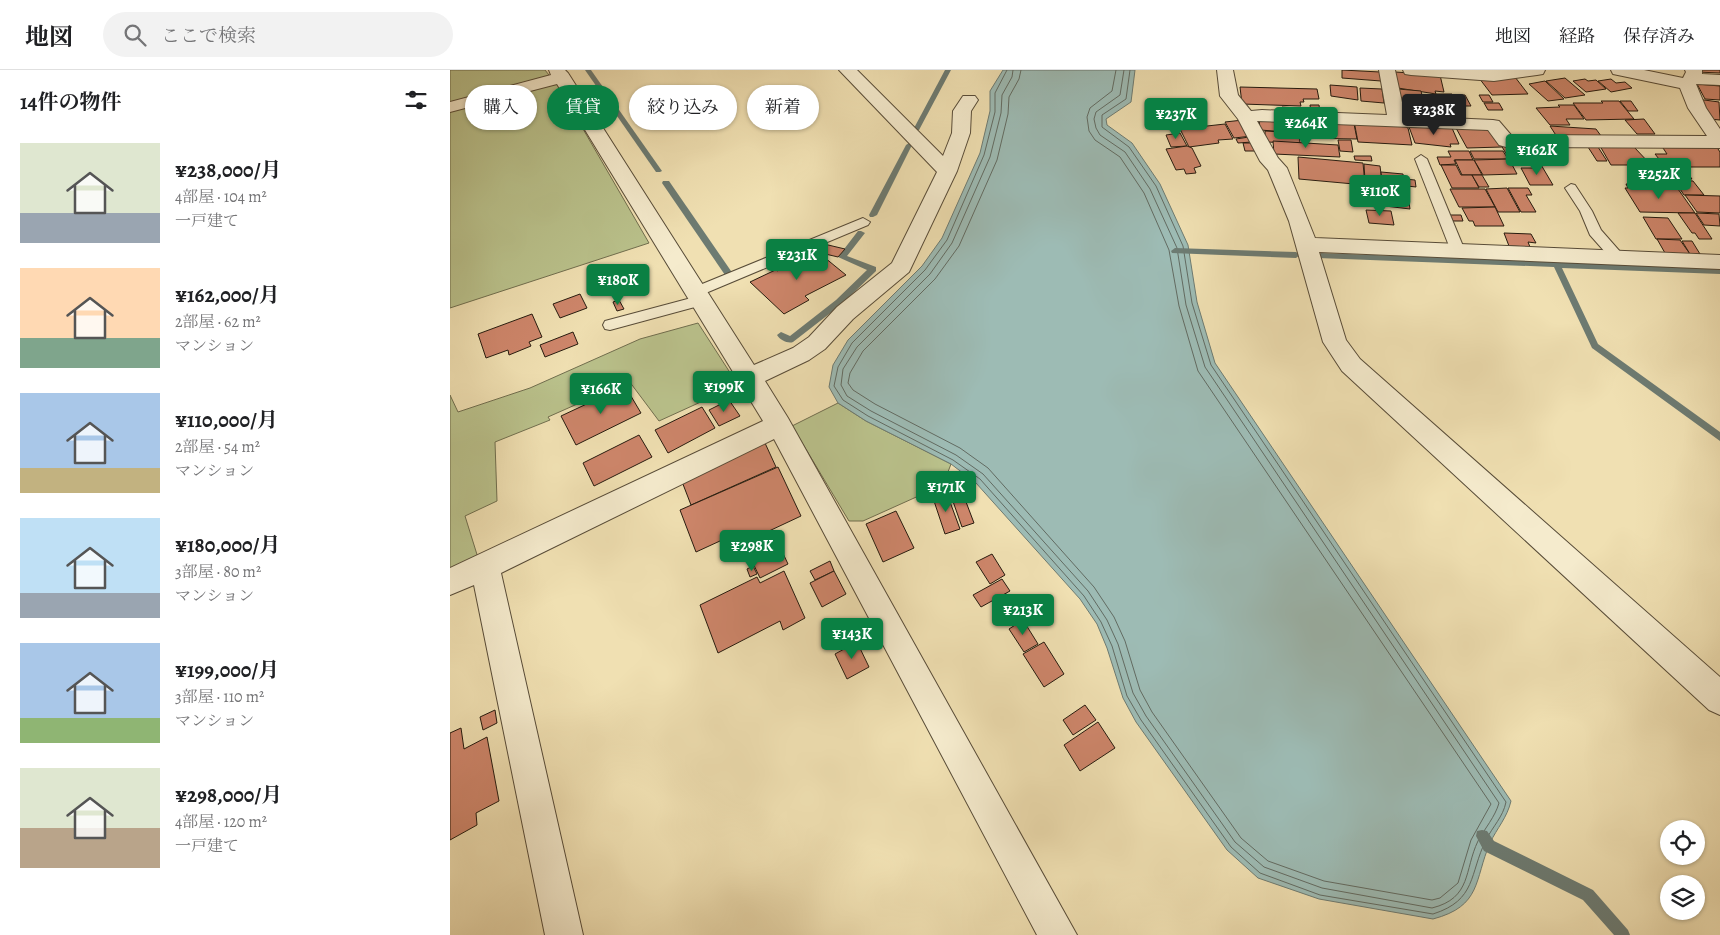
<!DOCTYPE html>
<html lang="ja">
<meta charset="utf-8">
<style>
:root{--surface:#fff;--page:#f2f2f2;--text:#202124;--muted:#757577;--line:#e0e0e0;--accent:#0b8043}
body{margin:0;font-family:Alegreya,"Noto Serif JP",serif;background:var(--page);color:var(--text);height:100vh;display:flex;flex-direction:column;font-size:19px;white-space:nowrap}
*{box-sizing:border-box;margin:0}
p{font-size:16px;color:var(--muted)}
.icon{flex:none;width:28px;height:28px;fill:none;stroke:currentColor;stroke-width:2;stroke-linecap:round;stroke-linejoin:round}
.map{position:relative;flex:1;overflow:hidden}
.details{display:flex;flex-direction:column;background:var(--surface);width:450px}
.details>*{flex:none}
.hud{position:absolute;left:15px;top:15px;width:475px;height:45px;display:flex;gap:10px}
.controls{position:absolute;left:1210px;top:750px;display:grid;gap:10px}
.controls a{display:grid;place-items:center;width:45px;height:45px;border-radius:50%;background:var(--surface);box-shadow:0 1px 4px #0004;font-size:25px}
.price{position:absolute;translate:-50% -42px;padding:0 11px;border-radius:5px;background:var(--accent);color:#fff;font-size:16px;line-height:32px;filter:drop-shadow(0 1px 2px #0008)}
.price::after{content:'';position:absolute;left:50%;top:30px;width:15px;height:11px;margin-left:-8px;background:inherit;clip-path:polygon(0 0,100% 0,50% 100%)}
.price.on{background:#222;color:#fff}
ul{padding:0;list-style:none}
li{display:flex;align-items:center;gap:15px;height:125px;padding:0 20px}
li span{display:grid;place-items:center;flex:none;width:140px;height:100px;border-radius:0px;color:#555}
li>.icon{margin-inline-start:auto}
span .icon{width:60px;height:60px;fill:#fffc;stroke-width:1}
li b{font-size:21px}
h2{display:flex;justify-content:space-between;align-items:center;height:60px;padding:0 20px;font-size:21px}
.tag{padding:0 18px;border-radius:22px;background:var(--surface);box-shadow:0 1px 4px #0004;font-size:18px;line-height:45px}
.tag.on{background:var(--accent);color:#fff}
header{display:flex;align-items:center;gap:30px;box-sizing:border-box;height:70px;padding:0 25px;background:var(--surface);border-bottom:1px solid var(--line)}
header strong{font-size:24px}
nav{display:flex;gap:28px;margin-inline-start:auto;font-size:18px}
.search{width:350px;height:45px;background:var(--page);display:flex;align-items:center;gap:12px;box-sizing:border-box;padding:0 18px;border-radius:28px;color:var(--muted);font-size:19px}
main{display:flex;flex:1;min-height:0}
.map>svg:first-child{display:block}
</style>
<header>
<strong>地図</strong>
<div class="search"><svg class="icon" aria-label="search" viewBox="0 0 24 24"><circle cx="10" cy="10" r="6"/><path d="M15 15l6 6"/></svg>ここで検索</div>
<nav><a>地図</a><a>経路</a><a>保存済み</a></nav>
</header>
<main>
<section class="details">
<h2>14件の物件<svg class="icon" aria-label="filters" viewBox="0 0 24 24"><path d="M4 7h16M4 17h16"/><circle cx="9" cy="7" r="2"/><circle cx="15" cy="17" r="2"/></svg></h2>
<ul>
<li><span style="background:linear-gradient(#dfe7d0 70%,#9aa5b1 0)"><svg class="icon" aria-label="home" viewBox="0 0 24 24"><path d="M3 11l9-7 9 7M6 9v11h12V9"/></svg></span><div><b>¥238,000/月</b><p>4部屋 · 104 m²</p><p>一戸建て</p></div></li>
<li><span style="background:linear-gradient(#ffd9b3 70%,#7fa58c 0)"><svg class="icon" aria-label="home" viewBox="0 0 24 24"><path d="M3 11l9-7 9 7M6 9v11h12V9"/></svg></span><div><b>¥162,000/月</b><p>2部屋 · 62 m²</p><p>マンション</p></div></li>
<li><span style="background:linear-gradient(#a9c7e8 75%,#c2b280 0)"><svg class="icon" aria-label="home" viewBox="0 0 24 24"><path d="M3 11l9-7 9 7M6 9v11h12V9"/></svg></span><div><b>¥110,000/月</b><p>2部屋 · 54 m²</p><p>マンション</p></div></li>
<li><span style="background:linear-gradient(#bfe0f5 75%,#9aa5b1 0)"><svg class="icon" aria-label="home" viewBox="0 0 24 24"><path d="M3 11l9-7 9 7M6 9v11h12V9"/></svg></span><div><b>¥180,000/月</b><p>3部屋 · 80 m²</p><p>マンション</p></div></li>
<li><span style="background:linear-gradient(#a9c7e8 75%,#8fb573 0)"><svg class="icon" aria-label="home" viewBox="0 0 24 24"><path d="M3 11l9-7 9 7M6 9v11h12V9"/></svg></span><div><b>¥199,000/月</b><p>3部屋 · 110 m²</p><p>マンション</p></div></li>
<li><span style="background:linear-gradient(#dfe7d0 60%,#b9a48a 0)"><svg class="icon" aria-label="home" viewBox="0 0 24 24"><path d="M3 11l9-7 9 7M6 9v11h12V9"/></svg></span><div><b>¥298,000/月</b><p>4部屋 · 120 m²</p><p>一戸建て</p></div></li>
</ul>
</section>
<div class="map">
<svg width="1270" height="865" viewBox="0 0 1270 865">
<rect width="100%" height="100%" fill="#f0e0b2"/>
<filter id="stains"><feTurbulence type="fractalNoise" baseFrequency=".004" numOctaves="4"/><feColorMatrix values="0 0 0 0 .2 0 0 0 0 .09 0 0 0 0 .02 0 0 0 .5 -.17"/></filter>
<radialGradient id="worn" r=".72"><stop offset=".6" stop-color="#630" stop-opacity="0"/><stop offset="1" stop-color="#630" stop-opacity=".3"/></radialGradient>
<g fill="#bac28c" stroke="#706e4e">
<path d="M0 0H95L99 5 91 10 0 35Z"/>
<path d="M97 14H107L199 173 0 238V40Z"/>
<path d="M248 253 288 315 209 351 179 311 98 347 100 350 45 372 47 431 15 446 29 491 0 502V325L8 342 80 318 190 269Z"/>
<path d="M388 333 416 351 501 394 493 415 413 451H399L342 356Z"/>
</g>
<path fill="#9dbbb4" stroke="#6d7b72" d="M553 0H685L681 32 656 49 657 55 682 73 710 114 738 175 747 232 765 293 1061 731C1057 748 1047 758 1040 773 1024 810 1032 836 983 849L869 829 808 808 777 780 686 652 673 628 657 578 647 554 630 529 526 413 501 394 416 351 388 333 379 317 383 295 398 270 472 196 492 168 530 83 540 41V21Z"/>
<g fill="none" stroke-linecap="round" stroke-linejoin="round">
<g stroke="#626b62" stroke-width="1">
<path d="M557 0 545 23V42L534 85 497 170 475 200 402 273 388 297 384 316 393 330 418 346 503 390 530 409 634 526 651 552 662 576 677 626 691 650 781 777 810 803 870 825 983 844C1027 830 1019 804 1036 770 1043 756 1053 747 1056 732L761 295 742 233 733 176 706 116 679 77 652 57V45L676 29 680 0"/>
<path d="M563 0 562 7 552 25 551 43 540 87 502 173 480 204 407 277 393 299 391 315 397 326 421 341 506 385 533 404 638 521 657 550 668 574 683 623 696 646 785 772 814 797 872 818 982 838C1022 828 1014 800 1028 771 1035 758 1045 747 1049 733L755 297 736 235 727 178 700 119 675 82 650 65 646 58 644 49 646 42 670 25 674 0"/>
<path d="M571 0 569 9 559 27 558 44 547 90 509 176 485 209 413 281 400 303 398 313 403 320 425 334 510 378 538 398 644 517 664 547 675 571 690 620 702 642 791 768 818 791 874 811 982 830 990 828 1008 813 1021 770 1041 734 748 301 729 236 719 180 694 123 670 87 645 70 639 61 637 47 640 38 662 21 666 0"/>
</g>
<g fill="#6d7b72" fill-rule="evenodd">
<path d="M135 0H141L212 101 210 102H206Z"/>
<path d="M495 0H501L469 60 464 61 463 60Z"/>
<path d="M459 73 462 75 427 145 423 147H420L419 145 456 75Z"/>
<path d="M213 111H219L281 201V205H275L212 113Z"/>
<path d="M408 161H411L415 163 397 186 426 197V201L392 234 343 272C338 274 330 270 327 265L331 262 340 266 386 230 417 200 388 187Z"/>
<path d="M725 178 846 182 850 185 846 188 722 183 721 181Z"/>
<path d="M871 183 1270 198V204L1112 198 1148 274 1270 362V371L1142 278 1104 197 868 188 867 186Z"/>
<path d="M1032 760 1037 761 1044 771 1143 820 1178 860 1180 865H1164L1133 830 1034 781 1026 766 1027 761Z"/>
</g>
</g>
<g fill="#ce866b" stroke="#261b0f">
<path d="M892 0 930 2 931 11 892 8Z"/>
<path d="M1246 0H1270V3L1247 2Z"/>
<path d="M945 2 990 5 994 22 985 21 986 24 948 18Z"/>
<path d="M1065 7 1078 24 1042 25 1029 8Z"/>
<path d="M1115 8 1135 25 1115 28 1096 11Z"/>
<path d="M1135 9 1138 11 1146 10 1156 19 1136 22 1123 11Z"/>
<path d="M1161 9 1166 13 1175 12 1182 18 1161 22 1148 11Z"/>
<path d="M1095 11 1114 29 1098 31 1079 14Z"/>
<path d="M1247 14 1270 16V30L1255 29Z"/>
<path d="M880 15 907 17 908 30 881 26Z"/>
<path d="M790 17 867 19 869 29H853L854 32H850L851 36 792 34Z"/>
<path d="M910 18 932 19 934 33 911 31Z"/>
<path d="M948 19 971 21 975 38H980L981 42 951 41Z"/>
<path d="M986 24H1002L1008 36H992Z"/>
<path d="M1006 25H1015L1021 36H1013Z"/>
<path d="M1029 25H1039L1043 32H1033Z"/>
<path d="M1247 29 1269 32 1270 50 1259 49Z"/>
<path d="M1151 31H1169L1184 49 1136 50 1123 33H1153Z"/>
<path d="M1170 31H1181L1188 41H1178Z"/>
<path d="M1034 33H1049L1053 40H1038Z"/>
<path d="M860 35H869L870 43H861Z"/>
<path d="M1108 35H1124L1134 49H1116L1120 55H1100L1086 38 1110 37Z"/>
<path d="M992 36H1009L1017 53 991 54 985 41H995Z"/>
<path d="M832 37 848 38 849 44 833 43Z"/>
<path d="M809 48H848L850 63 810 60Z"/>
<path d="M849 48 904 54 907 69 851 68Z"/>
<path d="M1194 49 1205 64H1187L1175 50Z"/>
<path d="M793 50 802 66 784 68 775 52Z"/>
<path d="M904 51 949 53 958 58 962 75 908 72Z"/>
<path d="M775 54 783 69 768 70 769 73 739 77 730 59Z"/>
<path d="M1100 56 1146 59 1154 70H1109Z"/>
<path d="M959 57 1002 58 1009 74H1000L1001 77 965 73Z"/>
<path d="M1006 58 1042 60 1052 77 1017 78Z"/>
<path d="M815 61 849 63 850 73 815 72Z"/>
<path d="M730 63 737 76 721 77 716 65Z"/>
<path d="M799 67 802 72 788 73 786 69Z"/>
<path d="M888 70H901L903 82 890 81Z"/>
<path d="M823 71 888 75 890 87 824 84Z"/>
<path d="M793 73H804L806 81H795Z"/>
<path d="M1051 75H1060L1071 92H1061Z"/>
<path d="M1211 75 1266 76 1270 82V97H1233L1242 109H1220L1206 89H1209L1205 84H1217Z"/>
<path d="M737 76 742 78 751 96 744 98 746 103 736 104 734 99 726 100 716 79Z"/>
<path d="M1150 76 1184 77 1201 95H1161Z"/>
<path d="M1138 77H1148L1157 91H1147Z"/>
<path d="M998 81H1019L1023 90H1004L1006 94 990 95 987 87H1001Z"/>
<path d="M1020 81H1053L1058 89H1024Z"/>
<path d="M904 86H921L922 91 905 90Z"/>
<path d="M848 87 913 93 915 115 849 109Z"/>
<path d="M1059 89 1067 104 1033 105 1024 90Z"/>
<path d="M1005 90H1024L1032 105H1012Z"/>
<path d="M1082 93H1090L1103 115H1080L1071 98H1085Z"/>
<path d="M914 94 930 96 932 112 915 111Z"/>
<path d="M991 95H1006L1011 105H1022L1029 118H1002Z"/>
<path d="M931 102 953 104 954 113 932 111Z"/>
<path d="M1186 102H1202L1204 105H1209L1216 115H1190L1183 105H1188Z"/>
<path d="M1022 105H1032L1039 117H1029Z"/>
<path d="M954 109 965 110 966 117 957 116Z"/>
<path d="M1224 110 1243 111 1254 125H1234Z"/>
<path d="M932 111 956 113 960 139 935 136Z"/>
<path d="M1176 114H1182L1184 118 1228 119 1245 143 1190 142 1175 118H1178Z"/>
<path d="M1057 118 1070 142H1048L1036 119Z"/>
<path d="M1058 118H1078L1082 125H1076L1086 142H1071Z"/>
<path d="M1000 119H1035L1045 137H1009Z"/>
<path d="M1235 125 1270 126V143L1247 142Z"/>
<path d="M1045 137 1054 156H1025L1023 151H1019L1012 138Z"/>
<path d="M916 140 941 141 944 155 919 153Z"/>
<path d="M1228 143H1245L1262 169H1249L1245 163H1242Z"/>
<path d="M1246 143 1269 144 1270 156 1254 155Z"/>
<path d="M1000 145H1011L1013 151H1003Z"/>
<path d="M1193 147 1218 148 1232 169H1206Z"/>
<path d="M1054 163 1081 164 1086 173 1078 172 1080 177 1059 176Z"/>
<path d="M1207 169 1230 170 1240 184 1215 183Z"/>
<path d="M1232 171H1242L1250 184H1240Z"/>
<path d="M374 174 395 179 388 187 367 182Z"/>
<path d="M369 183 396 205 355 226 359 230 334 244 300 212 357 185 361 188Z"/>
<path d="M352 185 354 187 327 201 325 199Z"/>
<path d="M130 224 137 238 110 248 103 234Z"/>
<path d="M169 230 174 239 167 241 163 232Z"/>
<path d="M82 244 92 267 79 272 81 276 59 285 58 280 36 288 28 264Z"/>
<path d="M123 262 128 274 95 287 90 275Z"/>
<path d="M175 316 191 343 126 375 111 346Z"/>
<path d="M279 330 290 346 269 356 259 340Z"/>
<path d="M252 337 265 358 218 383 205 360Z"/>
<path d="M189 365 202 387 144 416 133 393Z"/>
<path d="M315 373 326 397 241 435 231 409Z"/>
<path d="M328 397 351 446 287 476 283 465 246 482 230 440Z"/>
<path d="M510 416 524 453 512 457 499 420Z"/>
<path d="M496 421 510 459 495 464 482 425Z"/>
<path d="M446 441 464 478 433 492 416 454Z"/>
<path d="M330 477 338 494 310 508 302 491Z"/>
<path d="M542 484 555 505 540 514 526 492Z"/>
<path d="M380 491 384 501 365 510 360 501Z"/>
<path d="M303 496 307 504 300 507 297 499Z"/>
<path d="M334 501 355 548 333 560 330 551 268 583 250 535 307 507 310 513Z"/>
<path d="M384 501 396 524 372 537 360 513Z"/>
<path d="M552 509 560 521 531 537 523 525Z"/>
<path d="M557 524 572 547 558 555 544 532Z"/>
<path d="M573 550 588 574 574 582 559 559Z"/>
<path d="M407 572 419 597 397 609 385 584Z"/>
<path d="M594 572 614 604 594 617 573 584Z"/>
<path d="M635 635 646 650 623 665 613 650Z"/>
<path d="M45 640 47 653 33 660 30 647Z"/>
<path d="M648 652 665 678 630 701 614 675Z"/>
<path d="M11 658 14 679 37 667 49 731 26 743 27 755 0 770V663Z"/>
</g>
<g fill="none" stroke-linecap="round" stroke-linejoin="round">
<defs>
<g id="service">
<path d="M971 85 977 89 1015 181 1013 184H1003L1001 181 965 89Z"/>
<path d="M1121 114 1125 115 1142 141 1151 160 1173 185 1175 188 1173 191H1163L1140 165 1130 141 1115 118Z"/>
<path d="M413 148 420 152 418 155 251 225 258 230 256 234 160 260 155 259 153 255 155 251 245 227 238 222 240 219Z"/>
</g>
<g id="minor">
<path d="M99 0H115L118 3 304 295 343 278 359 267 387 237 442 193 487 102 389 0H407L493 86 502 63 503 41 513 26H525L528 30 521 41 520 63 507 101 459 202 403 249 375 279 359 290 315 311 338 348 627 865H587L324 369 51 503 133 865H95L24 515 0 525V498L313 351 107 14 0 42V32L101 5Z"/>
<path d="M767 0H783L788 25 801 41 812 40 937 45 929 0H945L955 46 1043 50 1049 51 1061 65 1257 66 1238 38 1230 18 1163 4 1161 0H1194L1233 8 1236 2 1235 0H1252V4L1270 5V15L1246 14 1256 38 1270 59V78L1056 77 1049 75 1038 60 807 51 828 88 837 98 865 168 1270 185V199L869 182 896 270 910 289 1270 607V645L1259 640 892 301 873 272 839 151 818 100 810 91 788 49 770 26Z"/>
<path d="M953 0H1095L1093 4 1087 5 1044 11 961 5 955 4Z"/>
</g>
</defs>
<use href="#service" stroke="#584c38" stroke-width="2"/>
<use href="#minor" stroke="#584c38" stroke-width="2"/>
<use href="#service" fill="#f5ebcd" fill-rule="evenodd"/>
<use href="#minor" fill="#f5ebcd" fill-rule="evenodd"/>
</g>
<rect width="100%" height="100%" filter="url(#stains)"/>
<rect width="100%" height="100%" fill="url(#worn)"/>
</svg>
<div class="controls">
<a><svg class="icon" aria-label="locate" viewBox="0 0 24 24"><circle cx="12" cy="12" r="6"/><path d="M12 2v4M12 18v4M2 12h4M18 12h4"/></svg></a>
<a><svg class="icon" aria-label="layers" viewBox="0 0 24 24"><path d="M12 4l9 5-9 5-9-5zM3 14l9 5 9-5"/></svg></a>
</div>
<b class="price on" style="left:984px;top:66px">¥238K</b>
<b class="price" style="left:726px;top:70px">¥237K</b>
<b class="price" style="left:856px;top:79px">¥264K</b>
<b class="price" style="left:1087px;top:106px">¥162K</b>
<b class="price" style="left:1209px;top:130px">¥252K</b>
<b class="price" style="left:930px;top:147px">¥110K</b>
<b class="price" style="left:347px;top:211px">¥231K</b>
<b class="price" style="left:168px;top:236px">¥180K</b>
<b class="price" style="left:274px;top:343px">¥199K</b>
<b class="price" style="left:151px;top:345px">¥166K</b>
<b class="price" style="left:496px;top:443px">¥171K</b>
<b class="price" style="left:302px;top:502px">¥298K</b>
<b class="price" style="left:573px;top:566px">¥213K</b>
<b class="price" style="left:402px;top:590px">¥143K</b>
<div class="hud">
<a class="tag">購入</a>
<a class="tag on">賃貸</a>
<a class="tag">絞り込み</a>
<a class="tag">新着</a>
</div>
</div>
</main>
